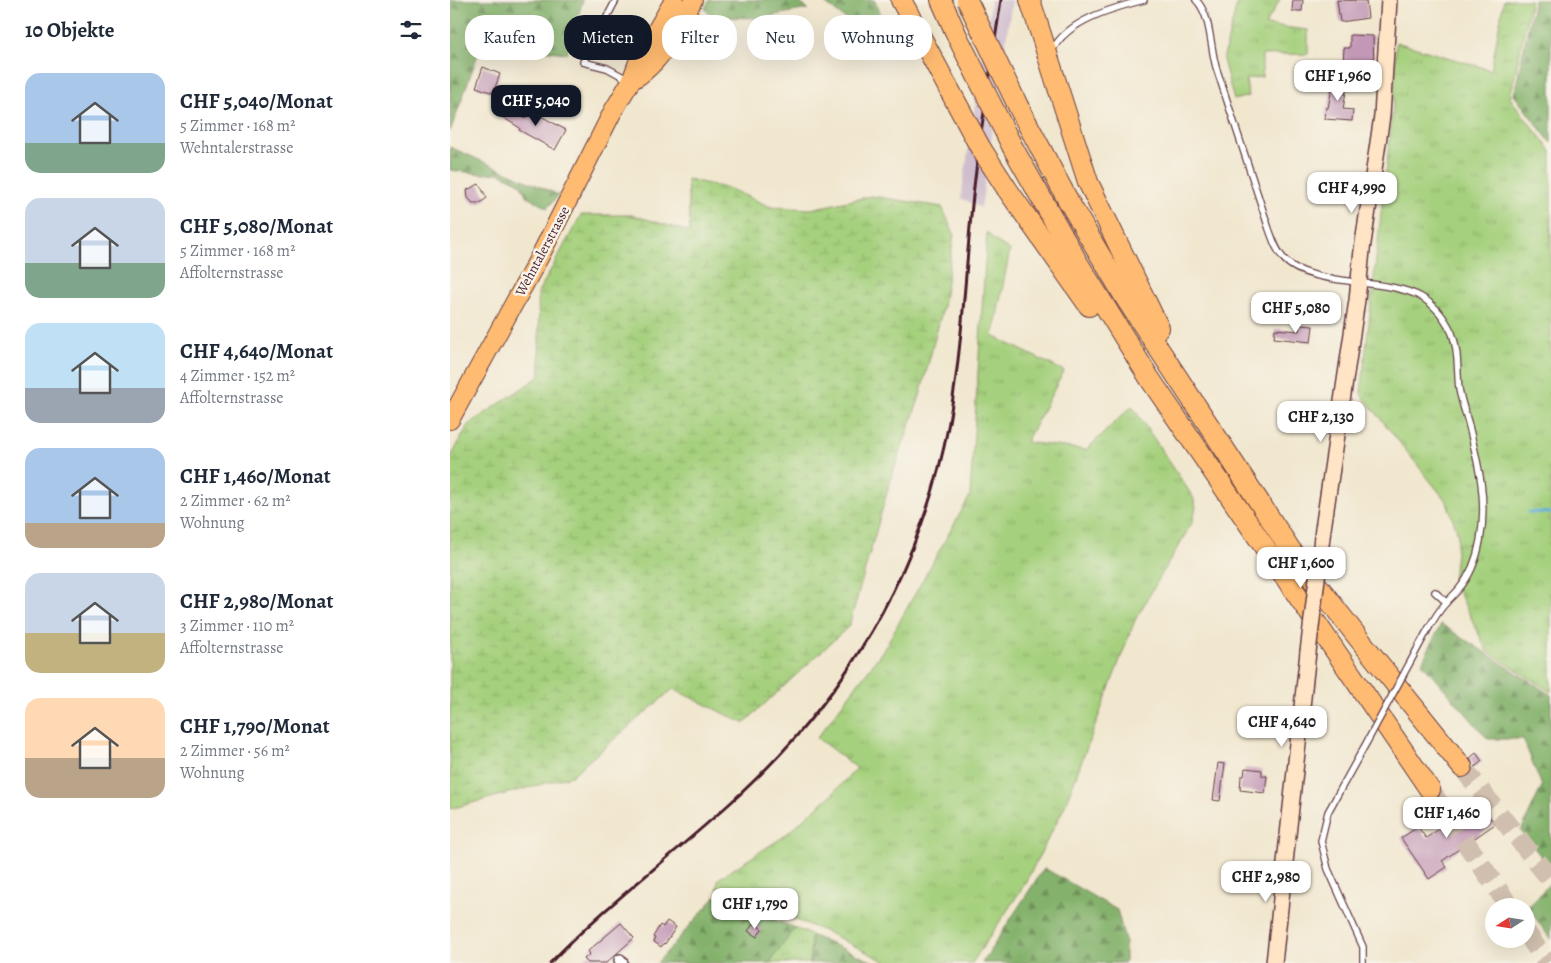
<!DOCTYPE html>
<html lang="de">
<meta charset="utf-8">
<style>
:root{--surface:#fff;--page:#f6f6f7;--text:#1f2937;--muted:#747a83;--accent:#111827}
body{margin:0;font-family:Alegreya,serif;background:var(--page);color:var(--text);height:100vh;display:flex;flex-direction:column;font-size:19px;white-space:nowrap}
*{box-sizing:border-box;margin:0}
p{font-size:16px;color:var(--muted)}
.icon{flex:none;width:28px;height:28px;fill:none;stroke:currentColor;stroke-width:2;stroke-linecap:round;stroke-linejoin:round}
.map{position:relative;flex:1;overflow:hidden}
.sheet{display:flex;flex-direction:column;background:var(--surface);width:450px}
.sheet>*{flex:none}
.top-card{position:absolute;left:15px;top:15px;width:475px;height:45px;display:flex;gap:10px}
.needle{width:32px;rotate:258deg}
.fabs{position:absolute;left:1035px;top:898px;display:grid;gap:10px}
.fabs a{display:grid;place-items:center;width:50px;height:50px;border-radius:50%;background:var(--surface);box-shadow:0 5px 20px #0002;font-size:25px}
.price{position:absolute;translate:-50% -42px;padding:0 11px;border-radius:10px;background:#fff;color:#222;font-size:16px;line-height:32px;filter:drop-shadow(0 1px 2px #0008)}
.price::after{content:'';position:absolute;left:50%;top:30px;width:15px;height:11px;margin-left:-8px;background:inherit;clip-path:polygon(0 0,100% 0,50% 100%)}
.price.selected{background:var(--accent);color:#fff}
ul{padding:0;list-style:none}
li{display:flex;align-items:center;gap:15px;height:125px;padding:0 25px}
li span{display:grid;place-items:center;flex:none;width:140px;height:100px;border-radius:15px;color:#555}
li>.icon{margin-inline-start:auto}
span .icon{width:60px;height:60px;fill:#fffc;stroke-width:1}
li b{font-size:21px}
h2{display:flex;justify-content:space-between;align-items:center;height:60px;padding:0 25px;font-size:21px}
.chip{padding:0 18px;border-radius:20px;background:var(--surface);box-shadow:0 5px 20px #0002;font-size:18px;line-height:45px}
.chip.selected{background:var(--accent);color:#fff}
main{display:flex;flex:1;min-height:0}
.map>svg:first-child{display:block}
</style>
<main>
<section class="sheet">
<h2>10 Objekte<svg class="icon" aria-label="filters" viewBox="0 0 24 24"><path d="M4 7h16M4 17h16"/><circle cx="9" cy="7" r="2"/><circle cx="15" cy="17" r="2"/></svg></h2>
<ul>
<li><span style="background:linear-gradient(#a9c7e8 70%,#7fa58c 0)"><svg class="icon" aria-label="home" viewBox="0 0 24 24"><path d="M3 11l9-7 9 7M6 9v11h12V9"/></svg></span><div><b>CHF 5,040/Monat</b><p>5 Zimmer · 168 m²</p><p>Wehntalerstrasse</p></div></li>
<li><span style="background:linear-gradient(#c9d6e8 65%,#7fa58c 0)"><svg class="icon" aria-label="home" viewBox="0 0 24 24"><path d="M3 11l9-7 9 7M6 9v11h12V9"/></svg></span><div><b>CHF 5,080/Monat</b><p>5 Zimmer · 168 m²</p><p>Affolternstrasse</p></div></li>
<li><span style="background:linear-gradient(#bfe0f5 65%,#9aa5b1 0)"><svg class="icon" aria-label="home" viewBox="0 0 24 24"><path d="M3 11l9-7 9 7M6 9v11h12V9"/></svg></span><div><b>CHF 4,640/Monat</b><p>4 Zimmer · 152 m²</p><p>Affolternstrasse</p></div></li>
<li><span style="background:linear-gradient(#a9c7e8 75%,#b9a48a 0)"><svg class="icon" aria-label="home" viewBox="0 0 24 24"><path d="M3 11l9-7 9 7M6 9v11h12V9"/></svg></span><div><b>CHF 1,460/Monat</b><p>2 Zimmer · 62 m²</p><p>Wohnung</p></div></li>
<li><span style="background:linear-gradient(#c9d6e8 60%,#c2b280 0)"><svg class="icon" aria-label="home" viewBox="0 0 24 24"><path d="M3 11l9-7 9 7M6 9v11h12V9"/></svg></span><div><b>CHF 2,980/Monat</b><p>3 Zimmer · 110 m²</p><p>Affolternstrasse</p></div></li>
<li><span style="background:linear-gradient(#ffd9b3 60%,#b9a48a 0)"><svg class="icon" aria-label="home" viewBox="0 0 24 24"><path d="M3 11l9-7 9 7M6 9v11h12V9"/></svg></span><div><b>CHF 1,790/Monat</b><p>2 Zimmer · 56 m²</p><p>Wohnung</p></div></li>
</ul>
</section>
<div class="map">
<svg width="1101" height="963" viewBox="0 0 1101 963">
<defs>
<pattern id="grass-tufts" width="24" height="20" patternUnits="userSpaceOnUse" patternTransform="scale(1.25)"><rect width="24" height="20" fill="#a5d07d"/><path d="M3 7l-1-3M5 7V3M7 7l1-3M15 17l-1-3M17 17v-4M19 17l1-3" fill="none" stroke="#90b26c"/></pattern>
<pattern id="forest-firs" width="22" height="20" patternUnits="userSpaceOnUse" patternTransform="scale(1.25)"><rect width="22" height="20" fill="#84b26c"/><path d="M5 1l3.5 6h-7zM16 11l3.5 6h-7z" fill="#6e9059"/></pattern>
<pattern id="wetland-marsh" width="20" height="14" patternUnits="userSpaceOnUse" patternTransform="scale(1.25)"><rect width="20" height="14" fill="#a5d07d"/><path d="M1 5h8M5 5V1M11 12h8M15 12V8" fill="none" stroke="#90b26c"/></pattern>
</defs>
<rect width="100%" height="100%" fill="#f7f3e8"/>
<filter id="ink" filterUnits="userSpaceOnUse"><feTurbulence type="fractalNoise" baseFrequency=".02" numOctaves="2"/><feDisplacementMap in="SourceGraphic" scale="10" xChannelSelector="R" yChannelSelector="G"/><feConvolveMatrix kernelMatrix="1 2 1 2 8 2 1 2 1" color-interpolation-filters="sRGB"/></filter>
<filter id="wash" filterUnits="userSpaceOnUse"><feTurbulence type="fractalNoise" baseFrequency=".0096" numOctaves="4" result="noise"/><feDisplacementMap in="SourceGraphic" scale="20" xChannelSelector="R" yChannelSelector="G"/><feGaussianBlur stdDeviation="1.12" result="paint"/><feColorMatrix in="noise" values="0 0 0 0 0 0 0 0 0 0 0 0 0 0 0 0 0 1.4 0 .05"/><feComposite in="paint" operator="in"/></filter>
<g filter="url(#wash)">
<rect width="100%" height="100%" fill="#f1e7cf"/>
<path fill="#cfbdce" d="M541 0H562L531 208 511 198Z"/>
<g fill="url(#grass-tufts)" stroke="#787854">
<path d="M788 0H830L815 25 858 30V54L812 55V77L796 79 798 96 784 100 773 60Z"/>
<path d="M1054 0H1081L1060 98 1101 151V692L1037 651 1003 580 1008 534 997 502 911 394 944 98 946 42 1041 70Z"/>
<path d="M537 232 544 240 560 250 543 336 614 371 576 442 636 450 682 406 743 497 746 507 743 521 685 620 614 808 573 887 522 963H438L379 933 267 889 268 879 333 837 379 797 407 768 367 738 434 649 520 496Z"/>
<path d="M345 928 361 935 360 963H319Z"/>
</g>
<g fill="url(#forest-firs)" stroke="#67684c">
<path d="M0 0H133L117 53 32 43 0 132Z"/>
<path d="M259 0H346L358 9 309 18 262 17 255 9Z"/>
<path d="M371 0H424L439 30 440 53Z"/>
<path d="M1084 0H1101V143L1064 95Z"/>
<path d="M0 147 109 195 97 208 77 197 70 183 49 173 32 174 0 170Z"/>
<path d="M991 624 1101 695V869L1071 831 1092 786 1073 739H1038L972 663Z"/>
<path d="M594 868 667 910 675 940V963H532Z"/>
<path d="M1101 882V940L1078 907Z"/>
<path d="M266 896 345 928 319 963H207Z"/>
<path d="M361 935 426 963H360Z"/>
</g>
<path fill="url(#wetland-marsh)" stroke="#787854" d="M237 179 280 189 321 207 361 209 422 196 492 207 504 234 493 307 470 396 442 475 399 626 294 723 223 689 121 776 0 809V459L18 425 90 376 88 293 131 215H182L240 232Z"/>
<g fill="none" stroke-linecap="round" stroke-linejoin="round">
<path stroke="#69aedf" stroke-width="3" d="M1079 512 1101 513"/>
</g>
<g id="blocks">
<g fill="#c298b6">
<path d="M843 0H853L852 11H842Z"/>
<path d="M887 0 916 1 918 18 890 22Z"/>
<path d="M900 35 923 36 924 66 893 65 894 48H900Z"/>
<path d="M33 67 50 74 43 93 26 87Z"/>
<path d="M884 77 898 80 893 109 903 110 902 121 875 119 876 108H878Z"/>
<path d="M54 106 75 119 80 110 116 130 105 150 69 130 70 128 49 115Z"/>
<path d="M29 184 37 198 30 203H23L18 198 17 190Z"/>
<path d="M850 325 863 326 861 342 824 338 825 329 849 331Z"/>
<path d="M1026 753 1032 761 1024 768 1020 758Z"/>
<path d="M768 763 775 764 770 801 763 800Z"/>
<path d="M795 768 812 770V776H817L815 793 790 790 791 776H794Z"/>
<path d="M1028 802 1045 824 992 861 997 867 979 879 951 838 968 827 976 838Z"/>
<path d="M217 921 226 927 215 944 214 943 211 947 203 941 205 938 203 937 210 925 213 927Z"/>
<path d="M171 923 184 938 156 963H138L134 959 140 954 138 951Z"/>
<path d="M304 923 312 929 307 937 298 931Z"/>
</g>
</g>
</g>
<g filter="url(#ink)">
<use href="#blocks" fill-opacity="0" stroke="#633d44" stroke-width="1"/>
<g fill="none" stroke-linecap="round" stroke-linejoin="round">
<g stroke="#d0bfae" stroke-width="20" stroke-dasharray="20 10" stroke-linecap="butt">
<path d="M1012 767 1101 880"/>
<path d="M980 790 1059 906"/>
<path d="M1076 932 1097 963"/>
</g>
<defs>
<g id="lane">
<path d="M166 0 133 62 157 68 179 80"/>
<path d="M746 0C761 15 760 46 766 67L819 229C823 240 826 250 834 259 858 287 936 277 971 297 985 305 995 318 1002 333 1009 351 1007 371 1009 389 1011 400 1015 412 1018 422 1028 463 1038 499 1030 541 1027 558 1020 576 1009 589 1005 594 1000 598 996 603 988 611 983 621 977 631"/>
<path d="M602 51C617 20 663 8 694 0"/>
<path d="M985 592 996 602"/>
<path d="M913 963V947L878 869 871 841 878 812 918 740"/>
</g>
<path id="street" d="M170 960 172 963"/>
<g id="secondary">
<path d="M873 529 907 300 912 250 932 116 939 0"/>
<path d="M824 963 858 652"/>
</g>
<g id="primary">
<path d="M181 81C211 64 228 30 243 0"/>
<path d="M0 420 90 256 163 111 181 81 188 62 224 0"/>
</g>
<g id="highway">
<path d="M451 0 500 91"/>
<path d="M491 0 508 38"/>
<path d="M580 0 638 182 709 328"/>
<path d="M569 108 620 204 676 299 844 555 906 635 1012 767"/>
<path d="M563 148 628 263 700 379 980 790"/>
<path d="M557 189 639 306"/>
</g>
</defs>
<use href="#lane" stroke="#633d44" stroke-width="8"/>
<use href="#street" stroke="#633d44" stroke-width="14"/>
<use href="#secondary" stroke="#633d44" stroke-width="18"/>
<use href="#primary" stroke="#633d44" stroke-width="20"/>
<use href="#highway" stroke="#633d44" stroke-width="22"/>
<use href="#lane" stroke="#fff" stroke-width="5.5"/>
<use href="#street" stroke="#fff" stroke-width="11"/>
<use href="#secondary" stroke="#ffe4c6" stroke-width="15"/>
<use href="#primary" stroke="#ffbb71" stroke-width="18"/>
<use href="#highway" stroke="#ffbb71" stroke-width="20"/>
<path stroke="#4a1f2b" stroke-width="3" d="M100 963C176 884 270 823 343 740 422 651 478 539 499 422 512 350 515 277 522 205 529 136 541 68 551 0"/>
<defs>
<path id="lane-bridge" d="M918 740 977 631"/>
<path id="secondary-bridge" d="M858 652 873 529"/>
<g id="highway-bridge">
<path d="M517 0 569 108"/>
<path d="M508 38 563 148"/>
<path d="M500 91 530 147 557 189"/>
</g>
</defs>
<use href="#lane-bridge" stroke="#633d44" stroke-width="8" stroke-linecap="butt"/>
<use href="#secondary-bridge" stroke="#633d44" stroke-width="18" stroke-linecap="butt"/>
<use href="#highway-bridge" stroke="#633d44" stroke-width="22" stroke-linecap="butt"/>
<use href="#lane-bridge" stroke="#fff" stroke-width="5.5"/>
<use href="#secondary-bridge" stroke="#ffe4c6" stroke-width="15"/>
<use href="#highway-bridge" stroke="#ffbb71" stroke-width="20"/>
</g>
</g>
<g text-anchor="middle" stroke-width="5" stroke-linejoin="round" paint-order="stroke">
<g font-size="14" fill="#4a1f2b" stroke="#f7f3e8">
<text transform="translate(92 251) rotate(-62)" y="5">Wehntalerstrasse</text>
</g>
</g>
</svg>
<div class="fabs">
<a><svg class="needle" viewBox="-14 -14 28 28"><path d="M0-13l5 13h-10z" fill="#e53935"/><path d="M0 13l5-13h-10z" fill="#747a83"/></svg></a>
</div>
<b class="price" style="left:888px;top:102px">CHF 1,960</b>
<b class="price selected" style="left:86px;top:127px">CHF 5,040</b>
<b class="price" style="left:902px;top:214px">CHF 4,990</b>
<b class="price" style="left:846px;top:334px">CHF 5,080</b>
<b class="price" style="left:871px;top:443px">CHF 2,130</b>
<b class="price" style="left:851px;top:589px">CHF 1,600</b>
<b class="price" style="left:832px;top:748px">CHF 4,640</b>
<b class="price" style="left:997px;top:839px">CHF 1,460</b>
<b class="price" style="left:816px;top:903px">CHF 2,980</b>
<b class="price" style="left:305px;top:930px">CHF 1,790</b>
<div class="top-card">
<a class="chip">Kaufen</a>
<a class="chip selected">Mieten</a>
<a class="chip">Filter</a>
<a class="chip">Neu</a>
<a class="chip">Wohnung</a>
</div>
</div>
</main>
